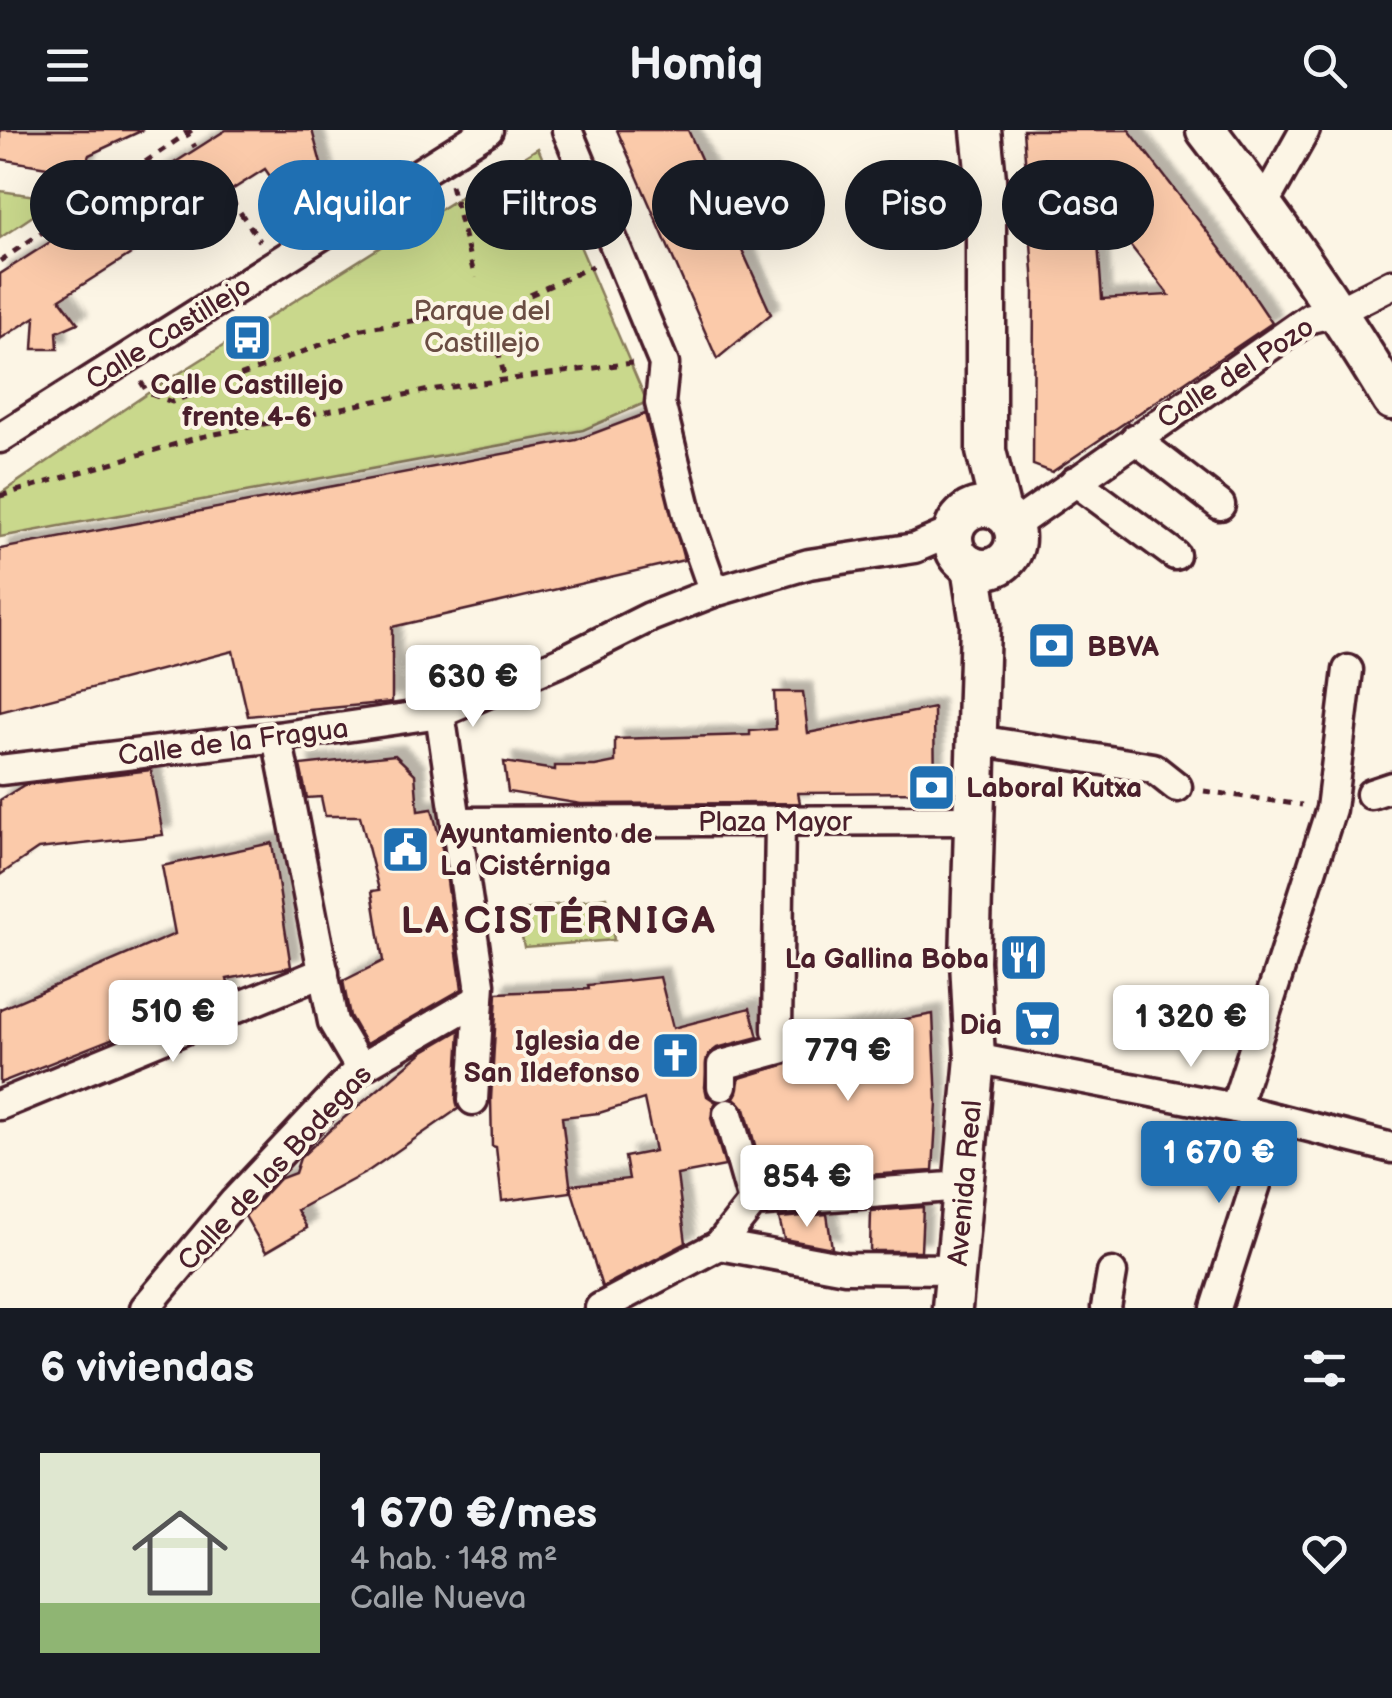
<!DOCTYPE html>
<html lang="es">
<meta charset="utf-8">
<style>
:root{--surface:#171b24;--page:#20242c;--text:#f1f3f6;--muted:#9ea1a6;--line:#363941;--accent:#1f6fb2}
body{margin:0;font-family:"Balsamiq Sans",sans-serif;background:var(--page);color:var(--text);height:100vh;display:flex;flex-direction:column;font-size:38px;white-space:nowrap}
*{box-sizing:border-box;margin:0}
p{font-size:32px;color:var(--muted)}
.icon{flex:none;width:55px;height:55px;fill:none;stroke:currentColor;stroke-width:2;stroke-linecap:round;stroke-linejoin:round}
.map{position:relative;height:1178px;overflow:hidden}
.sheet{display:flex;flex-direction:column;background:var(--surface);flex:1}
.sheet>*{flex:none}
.top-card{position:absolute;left:30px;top:30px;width:1332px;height:90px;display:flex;gap:20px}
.price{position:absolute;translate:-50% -85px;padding:0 22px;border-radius:10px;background:#fff;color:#222;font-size:32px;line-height:65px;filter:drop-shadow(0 2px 5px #0008)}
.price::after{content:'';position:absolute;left:50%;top:60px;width:30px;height:22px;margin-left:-15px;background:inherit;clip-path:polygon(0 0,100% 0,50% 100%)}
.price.current{background:var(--accent);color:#fff}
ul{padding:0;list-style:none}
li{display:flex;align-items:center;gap:30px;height:250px;padding:0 40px}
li+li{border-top:2px solid var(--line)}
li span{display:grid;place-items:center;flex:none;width:280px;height:200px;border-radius:0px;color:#555}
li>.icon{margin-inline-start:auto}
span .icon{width:120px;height:120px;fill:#fffc;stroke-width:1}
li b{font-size:42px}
h2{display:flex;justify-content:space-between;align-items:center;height:120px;padding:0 40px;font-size:42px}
.chip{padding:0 35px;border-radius:45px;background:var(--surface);box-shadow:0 10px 40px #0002;font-size:35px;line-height:90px}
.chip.current{background:var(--accent);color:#fff}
header{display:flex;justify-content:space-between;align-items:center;height:130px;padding:0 40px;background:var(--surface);font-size:45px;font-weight:600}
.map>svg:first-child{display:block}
</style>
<header><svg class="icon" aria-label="menu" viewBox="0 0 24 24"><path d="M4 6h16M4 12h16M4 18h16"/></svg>Homiq<svg class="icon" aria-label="search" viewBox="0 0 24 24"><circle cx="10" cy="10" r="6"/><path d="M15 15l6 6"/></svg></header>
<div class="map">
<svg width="1392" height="1178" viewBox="0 0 1392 1178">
<defs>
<filter id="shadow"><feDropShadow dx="9" dy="-9" stdDeviation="2.5" flood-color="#0004"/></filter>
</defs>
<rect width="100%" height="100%" fill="#fcf5e5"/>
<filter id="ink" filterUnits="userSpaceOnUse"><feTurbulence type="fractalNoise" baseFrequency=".01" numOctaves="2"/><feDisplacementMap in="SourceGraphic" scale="20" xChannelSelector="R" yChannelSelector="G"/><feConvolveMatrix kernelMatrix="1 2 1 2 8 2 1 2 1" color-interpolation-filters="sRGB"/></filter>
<g filter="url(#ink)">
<g fill="#c9d88c" stroke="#8a7c5c" stroke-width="2.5">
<path d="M538 18 647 272 583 300 0 407V364L148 263Z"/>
<path d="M0 61 58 69 0 108Z"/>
<path d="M607 767 614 810 524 817 517 781Z"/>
</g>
<g fill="#fbcaaa" stroke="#4a1f2b" stroke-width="2.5" fill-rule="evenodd" filter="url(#shadow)">
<path d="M0 0H143L89 25 82 43 0 29Z"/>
<path d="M226 0H312L325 49 295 52 281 62 265 39 60 169 78 193 57 202 58 219H33L35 187 0 209V144Z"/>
<path d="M617 0H688L771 184 717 229Z"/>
<path d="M1023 0H1129L1235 138 1272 193 1052 342 1033 335 1034 156ZM1095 70 1169 165 1102 169Z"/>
<path d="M645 284 684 430 392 497V572L248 586 233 521 0 582V419L576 310Z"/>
<path d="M774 562H803L808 603 934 578 935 662 798 663 800 673 581 674 508 662 504 632 555 640V636H595L615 632V609L750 605V601L776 599Z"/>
<path d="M395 625 415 644 418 681 432 679 443 722 462 859 366 914 350 886 343 851 383 831 372 761 379 760 360 686H325L321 667 307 668 300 635Z"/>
<path d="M151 640 163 705 38 719 0 745V670L24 655Z"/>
<path d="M272 713 291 837 227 849 230 862 0 953V879L175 804 162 736Z"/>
<path d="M660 847 673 898 750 878 758 907 717 918 708 925 705 957 707 966 716 972 711 988 725 1036 677 1045 686 1113 602 1157 570 1055 629 1049 625 1027 655 1021 644 969 599 983 562 987 571 1062 502 1071 496 1017 492 1016 491 969 497 863 589 859 588 855Z"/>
<path d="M933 884 937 973 933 1041 765 1051 745 979 734 968 740 948 796 931 801 920 799 909Z"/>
<path d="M460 900 456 969 458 979 367 1042 297 1080 307 1098 266 1122 245 1086 247 1084 279 1049 295 1043 300 1028 332 998 424 921Z"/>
<path d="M923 1077 921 1121H870L871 1081Z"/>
<path d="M827 1084 832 1118 784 1109 779 1088Z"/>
</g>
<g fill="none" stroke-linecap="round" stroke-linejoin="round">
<defs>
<g id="street">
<path d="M567 0 664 234 660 273 690 394 714 462"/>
<path d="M1263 75 1305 0"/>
<path d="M0 308 488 0"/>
<path d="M1135 309 1220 375"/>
<path d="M1075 351 1175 425"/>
<path d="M1013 396 1310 188 1337 182 1392 154"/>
<path d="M440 583 480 854 479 869"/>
<path d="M277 607 333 892 360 938"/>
<path d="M977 610 1153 638 1177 657"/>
<path d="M0 640 277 607 440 583 562 531 650 487 714 462 809 434 915 418 954 401"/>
<path d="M1371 664 1392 657"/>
<path d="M456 692 973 690"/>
<path d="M975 928 1235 978 1392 1018"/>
<path d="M722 956V935L784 918 777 900 780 691"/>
<path d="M0 975 324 842"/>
<path d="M1235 978 1331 679 1348 540"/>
<path d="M728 984 753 1072"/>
<path d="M956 1139 845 1138 719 1115 753 1072 963 1056"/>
<path d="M145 1178 234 1072 360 938 479 869 473 970"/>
<path d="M600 1178 719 1115"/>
<path d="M1106 1178 1112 1143"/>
<path d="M1216 1178 1277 989"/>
</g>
<g id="secondary">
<path d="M981 0 986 49V321L1001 382"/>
<path d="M1206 0C1273 87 1336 176 1392 270"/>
<circle cx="984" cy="408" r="31"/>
<path d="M952 1178 975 928 970 831 980 494 971 436"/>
</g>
</defs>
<use href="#street" stroke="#4a1f2b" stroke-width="35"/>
<use href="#secondary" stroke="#4a1f2b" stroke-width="45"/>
<g stroke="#4a1f2b" stroke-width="5" stroke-dasharray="8 8" stroke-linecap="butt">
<path d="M185 0 195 17"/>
<path d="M451 55 475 148"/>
<path d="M231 69 260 111"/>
<path d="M0 131 192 0"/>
<path d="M530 165 593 136"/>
<path d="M498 220 505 249"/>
<path d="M141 252 148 263 172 272 362 199 456 184"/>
<path d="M0 366 196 308 429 260 632 233"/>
<path d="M1204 661 1302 675"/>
</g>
<use href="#street" stroke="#fcf5e5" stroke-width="28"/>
<use href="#secondary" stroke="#fcf5e5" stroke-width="38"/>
</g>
</g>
<defs>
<symbol id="bus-square" viewBox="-11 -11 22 22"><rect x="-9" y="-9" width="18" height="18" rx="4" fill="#1f6fb2" stroke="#fcf5e5"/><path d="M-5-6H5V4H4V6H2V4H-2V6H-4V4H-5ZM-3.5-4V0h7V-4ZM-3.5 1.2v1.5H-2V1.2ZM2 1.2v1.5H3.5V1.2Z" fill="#fff"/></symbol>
<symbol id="bank-square" viewBox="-11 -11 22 22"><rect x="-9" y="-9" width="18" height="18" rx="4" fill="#1f6fb2" stroke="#fcf5e5"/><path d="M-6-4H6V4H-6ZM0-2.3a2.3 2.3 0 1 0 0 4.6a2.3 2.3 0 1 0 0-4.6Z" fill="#fff"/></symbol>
<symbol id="civic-square" viewBox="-11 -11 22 22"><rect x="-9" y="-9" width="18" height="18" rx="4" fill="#1f6fb2" stroke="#fcf5e5"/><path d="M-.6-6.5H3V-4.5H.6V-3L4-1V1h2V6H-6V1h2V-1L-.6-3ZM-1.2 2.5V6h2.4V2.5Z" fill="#fff"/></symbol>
<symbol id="restaurant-square" viewBox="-11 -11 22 22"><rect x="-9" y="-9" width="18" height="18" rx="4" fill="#1f6fb2" stroke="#fcf5e5"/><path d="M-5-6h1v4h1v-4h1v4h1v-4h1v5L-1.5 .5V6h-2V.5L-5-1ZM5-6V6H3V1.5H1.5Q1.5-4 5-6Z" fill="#fff"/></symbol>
<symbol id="supermarket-square" viewBox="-11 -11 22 22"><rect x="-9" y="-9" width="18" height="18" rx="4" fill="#1f6fb2" stroke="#fcf5e5"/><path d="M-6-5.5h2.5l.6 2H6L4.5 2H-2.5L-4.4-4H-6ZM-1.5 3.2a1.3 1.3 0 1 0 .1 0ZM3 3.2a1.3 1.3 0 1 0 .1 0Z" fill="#fff"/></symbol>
<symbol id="church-square" viewBox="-11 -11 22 22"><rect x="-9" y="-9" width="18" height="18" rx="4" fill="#1f6fb2" stroke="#fcf5e5"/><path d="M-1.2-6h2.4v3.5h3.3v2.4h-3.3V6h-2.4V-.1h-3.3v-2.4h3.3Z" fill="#fff"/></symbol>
</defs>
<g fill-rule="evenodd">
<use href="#bus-square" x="220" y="180" width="55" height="55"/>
<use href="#bank-square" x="1024" y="488" width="55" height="55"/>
<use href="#bank-square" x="904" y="630" width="55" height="55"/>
<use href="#civic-square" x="378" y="692" width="55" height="55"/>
<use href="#restaurant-square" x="996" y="800" width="55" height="55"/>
<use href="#supermarket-square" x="1010" y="866" width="55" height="55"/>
<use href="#church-square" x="648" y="898" width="55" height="55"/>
</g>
<g text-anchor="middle" stroke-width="8" stroke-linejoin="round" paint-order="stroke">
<g font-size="28" fill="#6a4d43" stroke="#fcf5e5">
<text x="482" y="190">Parque del<tspan x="482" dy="32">Castillejo</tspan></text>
</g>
<g font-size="28" fill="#4a1f2b" stroke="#fcf5e5">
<text transform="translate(168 202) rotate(-32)" y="10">Calle Castillejo</text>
<text transform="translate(1235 242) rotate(-33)" y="10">Calle del Pozo</text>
<text transform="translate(233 611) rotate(-7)" y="10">Calle de la Fragua</text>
<text x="775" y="701">Plaza Mayor</text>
<text transform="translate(274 1037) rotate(-47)" y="10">Calle de las Bodegas</text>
<text transform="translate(964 1053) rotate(-85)" y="10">Avenida Real</text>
</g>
<g font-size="28" font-weight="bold" fill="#4a1f2b" stroke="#fcf5e5" text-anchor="start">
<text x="247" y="264" text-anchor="middle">Calle Castillejo<tspan x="247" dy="32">frente 4-6</tspan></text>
<text x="1087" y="526">BBVA</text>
<text x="966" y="667">Laboral Kutxa</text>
<text x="440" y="713">Ayuntamiento de<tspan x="440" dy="32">La Cistérniga</tspan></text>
<text x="989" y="838" text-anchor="end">La Gallina Boba</text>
<text x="1002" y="904" text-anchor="end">Dia</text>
<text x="640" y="920" text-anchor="end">Iglesia de<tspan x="640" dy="32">San Ildefonso</tspan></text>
</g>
<g font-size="38" font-weight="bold" letter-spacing="2.5" fill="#4a1f2b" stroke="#fcf5e5">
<text x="559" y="803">LA CISTÉRNIGA</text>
</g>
</g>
</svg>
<b class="price" style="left:473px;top:600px">630 €</b>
<b class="price" style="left:173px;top:935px">510 €</b>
<b class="price" style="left:1191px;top:940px">1 320 €</b>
<b class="price" style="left:848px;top:974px">779 €</b>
<b class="price current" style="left:1219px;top:1076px">1 670 €</b>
<b class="price" style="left:807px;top:1100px">854 €</b>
<div class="top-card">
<a class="chip">Comprar</a>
<a class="chip current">Alquilar</a>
<a class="chip">Filtros</a>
<a class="chip">Nuevo</a>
<a class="chip">Piso</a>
<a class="chip">Casa</a>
</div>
</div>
<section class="sheet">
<h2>6 viviendas<svg class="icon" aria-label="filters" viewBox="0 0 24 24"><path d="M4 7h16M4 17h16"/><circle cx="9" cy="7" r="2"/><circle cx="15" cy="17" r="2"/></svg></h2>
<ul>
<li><span style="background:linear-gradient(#dfe7d0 75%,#8fb573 0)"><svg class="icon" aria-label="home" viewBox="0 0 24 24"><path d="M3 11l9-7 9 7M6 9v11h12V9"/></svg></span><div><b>1 670 €/mes</b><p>4 hab. · 148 m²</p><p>Calle Nueva</p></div><svg class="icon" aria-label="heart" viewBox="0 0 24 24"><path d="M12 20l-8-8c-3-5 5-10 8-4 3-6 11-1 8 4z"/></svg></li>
</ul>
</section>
